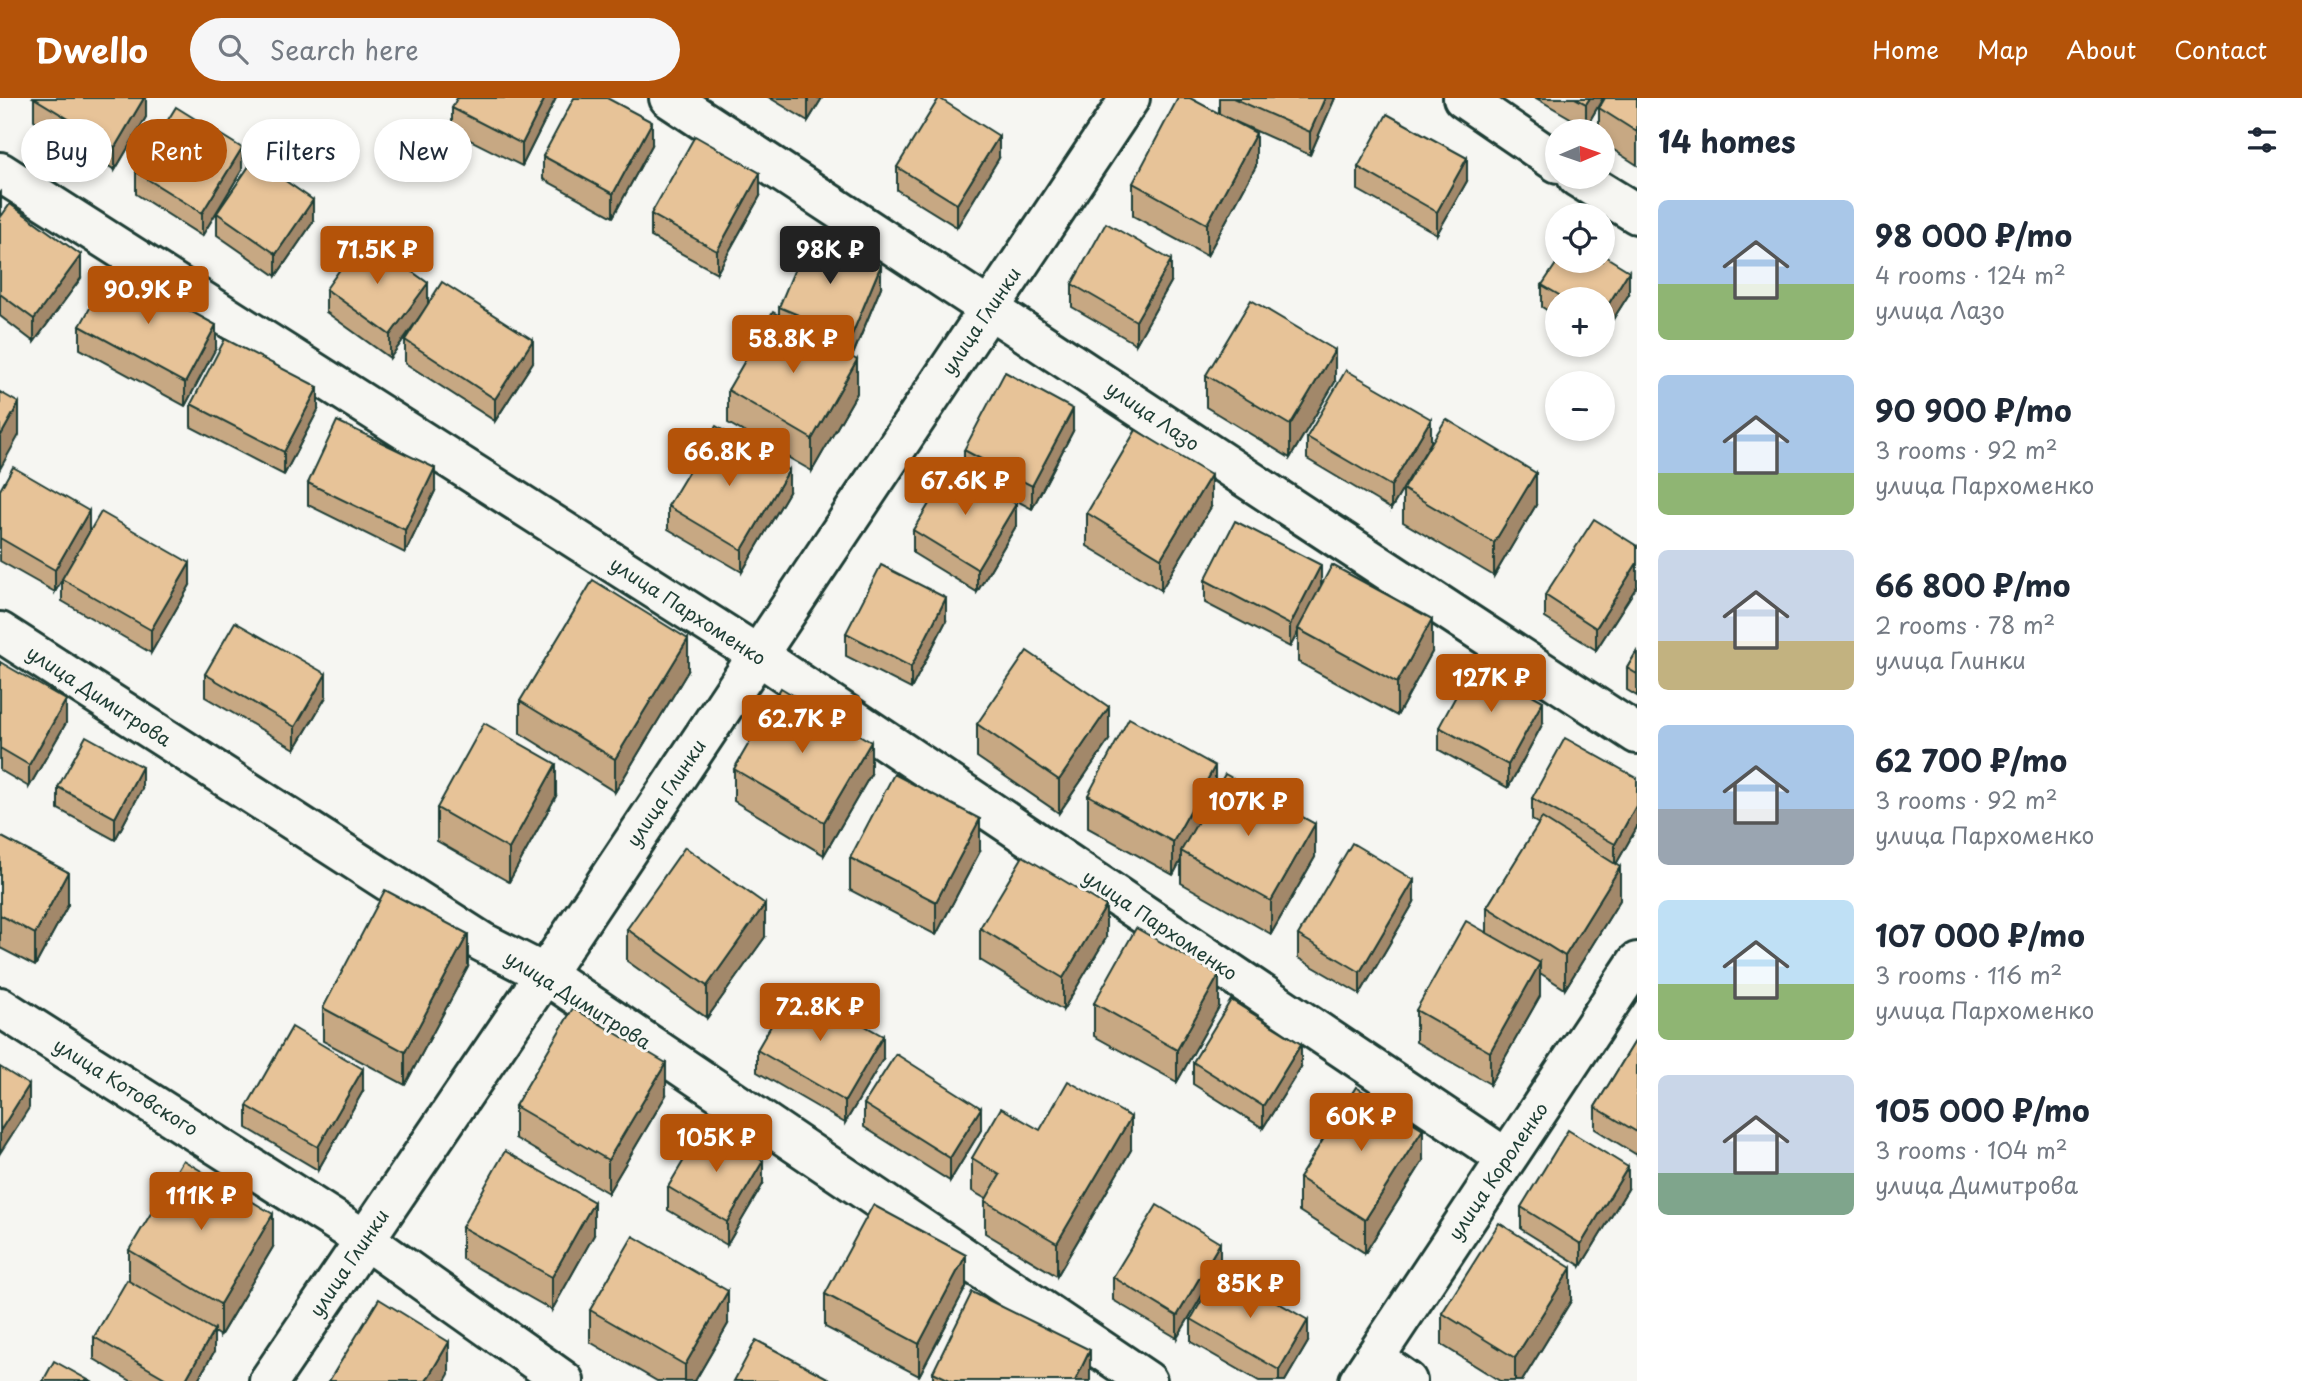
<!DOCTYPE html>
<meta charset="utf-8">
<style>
:root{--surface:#fff;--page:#f6f6f7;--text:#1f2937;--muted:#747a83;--accent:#b45309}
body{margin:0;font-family:"Playpen Sans",sans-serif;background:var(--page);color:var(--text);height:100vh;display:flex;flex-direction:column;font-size:26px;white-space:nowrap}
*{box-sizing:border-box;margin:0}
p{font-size:23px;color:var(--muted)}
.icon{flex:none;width:38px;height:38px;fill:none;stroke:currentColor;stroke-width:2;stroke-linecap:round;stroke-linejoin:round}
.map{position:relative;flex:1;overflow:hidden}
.details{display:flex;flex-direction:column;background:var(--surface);width:665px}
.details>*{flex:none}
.top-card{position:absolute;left:21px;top:21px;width:665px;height:63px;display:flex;gap:14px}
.needle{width:46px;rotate:88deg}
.controls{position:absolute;left:1545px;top:21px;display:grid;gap:14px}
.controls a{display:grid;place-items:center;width:70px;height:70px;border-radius:50%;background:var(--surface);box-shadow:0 4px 10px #0003;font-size:35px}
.price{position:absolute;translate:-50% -60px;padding:0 16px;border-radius:7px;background:var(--accent);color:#fff;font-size:23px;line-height:46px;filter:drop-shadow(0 2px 4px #0008)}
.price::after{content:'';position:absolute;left:50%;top:42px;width:21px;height:16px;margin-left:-10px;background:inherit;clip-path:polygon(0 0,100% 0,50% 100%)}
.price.on{background:#222;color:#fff}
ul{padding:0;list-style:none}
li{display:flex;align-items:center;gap:21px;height:175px;padding:0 21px}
li span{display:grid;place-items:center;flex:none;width:196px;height:140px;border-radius:10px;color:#555}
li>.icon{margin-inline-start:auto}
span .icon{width:84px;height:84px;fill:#fffc;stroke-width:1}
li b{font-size:30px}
h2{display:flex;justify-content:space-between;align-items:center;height:84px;padding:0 21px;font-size:30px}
.chip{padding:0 24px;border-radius:32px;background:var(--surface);box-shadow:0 4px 10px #0003;font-size:24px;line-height:63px}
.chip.on{background:var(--accent);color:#fff}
header{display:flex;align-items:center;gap:42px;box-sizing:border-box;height:98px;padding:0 35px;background:var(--accent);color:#fff}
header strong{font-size:33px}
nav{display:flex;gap:38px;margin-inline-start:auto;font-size:24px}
.search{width:490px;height:63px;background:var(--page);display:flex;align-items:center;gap:18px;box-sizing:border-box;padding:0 24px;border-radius:38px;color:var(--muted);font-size:26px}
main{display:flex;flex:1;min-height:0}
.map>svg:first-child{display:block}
</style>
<header>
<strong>Dwello</strong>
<div class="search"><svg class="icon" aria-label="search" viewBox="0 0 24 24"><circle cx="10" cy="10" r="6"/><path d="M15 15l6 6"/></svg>Search here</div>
<nav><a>Home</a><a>Map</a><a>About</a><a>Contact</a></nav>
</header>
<main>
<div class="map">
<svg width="1637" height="1283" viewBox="0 0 1637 1283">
<rect width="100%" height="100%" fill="#f6f6f2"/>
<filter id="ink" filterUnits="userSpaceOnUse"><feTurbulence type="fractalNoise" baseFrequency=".0143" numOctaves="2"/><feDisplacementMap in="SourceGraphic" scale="14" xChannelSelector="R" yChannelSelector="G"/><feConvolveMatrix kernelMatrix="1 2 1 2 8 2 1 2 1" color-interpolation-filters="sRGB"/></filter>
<g filter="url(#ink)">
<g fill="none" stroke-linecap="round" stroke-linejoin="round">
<defs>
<g id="minor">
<path d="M669 0C993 211 1313 426 1637 636"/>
<path d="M1463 0 1558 65"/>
<path d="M0 74 758 557 1506 1060"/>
<path d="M1577 79 1637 116"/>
<path d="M0 534 482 844 545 876 1147 1283"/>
<path d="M0 909 364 1141 564 1283"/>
<path d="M1374 1260 1407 1283"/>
<path d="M269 1283 545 876 1130 0"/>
<path d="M1359 1283 1637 864"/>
</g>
</defs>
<use href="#minor" stroke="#1f3d34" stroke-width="44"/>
<use href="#minor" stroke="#f6f6f2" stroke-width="38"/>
</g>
<g fill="#c7a883" stroke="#1f3d34" stroke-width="2">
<path d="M34 0H146V19L115 72 34 22Z"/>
<path d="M556 0 522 68 452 33V10Z"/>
<path d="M770 0H822L808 23Z"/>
<path d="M1219 0H1335L1310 57 1225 19 1256 68 1207 158 1133 118V85L1219 16Z"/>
<path d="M1536 0H1603L1586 29Z"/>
<path d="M1637 0V67L1603 45V33H1599V10Z"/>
<path d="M652 47 613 119 543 81V58Z"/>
<path d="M999 60 957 129 897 92V69Z"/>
<path d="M1358 69 1467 83 1437 136 1358 92Z"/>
<path d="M242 72 202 138 136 96V74Z"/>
<path d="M760 98 717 175 651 139V116Z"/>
<path d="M217 115 313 124 276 178 217 137Z"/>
<path d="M0 120 81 180 34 244 0 218Z"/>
<path d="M1171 184 1136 246 1072 209V186Z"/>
<path d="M1542 187 1629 196 1603 237V201H1558V219L1542 209Z"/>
<path d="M881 189 852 259 857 295 812 373 728 325V292L779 218V209Z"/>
<path d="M326 191 428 207 533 264 495 323 405 265V242L426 210 390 260 326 214Z"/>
<path d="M80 228 216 250 185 308 80 251Z"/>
<path d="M1206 277 1335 284 1290 360 1206 309Z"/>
<path d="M191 306 318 312 284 377 191 329Z"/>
<path d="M1073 333 1032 411 971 378 1016 428 977 494 913 455V432L964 374V352Z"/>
<path d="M1307 339 1431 344 1391 411 1307 361Z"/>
<path d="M308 385 435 393 405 455 308 407Z"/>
<path d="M1403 391 1536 407 1494 478 1403 424Z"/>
<path d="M0 392 89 434 190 487 151 555 62 503V481L55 494 0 463Z"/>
<path d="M789 394 742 474 668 431V408Z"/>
<path d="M1211 409 1161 492 1087 448V415Z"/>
<path d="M1637 448V488L1596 552 1545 520V497Z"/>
<path d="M1205 482 1321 489 1432 554 1397 618 1298 564V534L1290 549 1205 505Z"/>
<path d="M946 523 911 591 846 558V535Z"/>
<path d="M1637 553V598L1627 592V570Z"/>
<path d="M0 564 66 625 29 689 0 672Z"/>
<path d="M688 573 615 694 520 635V603Z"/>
<path d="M205 576 326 599 295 651 205 599Z"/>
<path d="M1543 625 1508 690 1439 652V629Z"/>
<path d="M977 626 1109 642 1059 715 977 659Z"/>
<path d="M734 671 871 676 824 757 734 703Z"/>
<path d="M1637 680V729L1616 766 1620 802 1565 891 1540 875V898L1490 986 1416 944V912L1487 835V809L1539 726 1532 722V700Z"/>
<path d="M58 689 142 691 115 742 58 711Z"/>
<path d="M1215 693 1315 759 1271 836 1181 785V762L1173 777 1088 730V697Z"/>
<path d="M556 698 509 784 437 743V710Z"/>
<path d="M0 738 68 807 35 868 0 850Z"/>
<path d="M980 753 936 837 850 792V760Z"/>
<path d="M1414 804 1360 896 1298 860V837Z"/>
<path d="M980 830 1106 840 1063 912 980 862Z"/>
<path d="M627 831 765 839 707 920 627 863Z"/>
<path d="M468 869 405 987 323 943V910Z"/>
<path d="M1094 905 1219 909 1177 984 1094 938Z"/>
<path d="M1637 940V1057L1595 1031V1009Z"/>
<path d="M757 952 883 961 845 1025 757 974Z"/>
<path d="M1193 964 1301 969 1263 1030 1193 986Z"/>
<path d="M363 993 318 1072 247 1030V1008Z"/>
<path d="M666 997 608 1095 515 1040V1008Z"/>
<path d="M864 1006 981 1032 950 1083 864 1029Z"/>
<path d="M1040 1032 1131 1052 1057 1178 985 1135V1103L986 1101 972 1093V1060Z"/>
<path d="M1423 1063 1365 1155 1299 1113V1080Z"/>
<path d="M763 1086 727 1147 668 1112V1089Z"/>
<path d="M1628 1091 1581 1168 1521 1131V1109Z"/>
<path d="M462 1129 594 1137 552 1212 462 1161Z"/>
<path d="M273 1149 220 1238 214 1234V1254L197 1283H131L94 1261V1239L129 1183V1152Z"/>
<path d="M1220 1167 1177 1240 1113 1202V1179Z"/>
<path d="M966 1189 919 1278 825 1229V1196Z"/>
<path d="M1571 1203 1522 1283H1500L1442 1247V1215Z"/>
<path d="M590 1212 728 1226 695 1283H657L590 1244Z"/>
<path d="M1191 1221 1308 1244 1285 1283H1259L1191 1244Z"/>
<path d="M933 1274 1090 1283H933Z"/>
</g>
<g fill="#a2886a" stroke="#1f3d34" stroke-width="2">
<path d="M144 0H146V19L115 72V49Z"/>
<path d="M545 0H556L522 68V46Z"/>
<path d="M808 0H822L808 23Z"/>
<path d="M1325 0H1335L1310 57V34Z"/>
<path d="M1590 0H1603L1586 29V6Z"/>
<path d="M652 24V47L613 119V96Z"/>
<path d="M1256 35V68L1207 158V126Z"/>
<path d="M999 38V60L957 129V106Z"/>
<path d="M242 50V72L202 138V115Z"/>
<path d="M1467 60V83L1437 136V114Z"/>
<path d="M760 75V98L717 175V153Z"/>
<path d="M1 94V116L0 118V95Z"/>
<path d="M313 102V124L276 178V156Z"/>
<path d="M81 157V180L34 244V221Z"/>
<path d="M1171 162V184L1136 246V223Z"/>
<path d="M881 167V189L851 261V239Z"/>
<path d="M1629 173V196L1603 237V215Z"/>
<path d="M428 185V207L390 260V237Z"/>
<path d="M216 227V250L185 308V285Z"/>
<path d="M533 242V264L495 323V301Z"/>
<path d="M1335 252V284L1290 360V327Z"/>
<path d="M857 262V295L812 373V341Z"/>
<path d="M318 289V312L284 377V354Z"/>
<path d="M19 305V337L0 371V339Z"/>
<path d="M1073 311V333L1032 411V388Z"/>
<path d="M1431 321V344L1391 411V388Z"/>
<path d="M435 370V393L405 455V432Z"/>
<path d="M789 372V394L742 474V452Z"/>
<path d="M1536 375V407L1494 478V445Z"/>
<path d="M1211 377V409L1161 492V460Z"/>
<path d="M1016 406V428L977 494V471Z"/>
<path d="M89 413V435L55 494V472Z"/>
<path d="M190 465V487L151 555V532Z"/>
<path d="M1637 465V488L1596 552V530Z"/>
<path d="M1321 467V490L1298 531V534L1290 549V527Z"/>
<path d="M946 500V523L911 591V569Z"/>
<path d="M1432 521V554L1397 618V585Z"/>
<path d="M688 541V573L615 694V661Z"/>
<path d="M326 576V599L295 651V629Z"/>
<path d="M66 602V625L29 689V667Z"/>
<path d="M1543 603V625L1508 690V667Z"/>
<path d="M1109 609V642L1059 715V682Z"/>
<path d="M871 644V676L824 757V724Z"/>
<path d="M556 666V698L509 784V751Z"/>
<path d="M1215 668V700L1181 753V762L1173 777V744Z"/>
<path d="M142 669V691L115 742V720Z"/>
<path d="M1637 706V729L1615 768V746Z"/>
<path d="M980 721V753L936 837V804Z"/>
<path d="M1315 726V759L1271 836V803Z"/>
<path d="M1620 769V802L1565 891V858Z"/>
<path d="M68 774V807L35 868V836Z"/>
<path d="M1414 782V804L1360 896V874Z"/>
<path d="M765 806V839L707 920V888Z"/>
<path d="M1106 808V840L1063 912V880Z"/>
<path d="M468 836V869L405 987V954Z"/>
<path d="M1540 865V898L1490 986V954Z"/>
<path d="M1219 877V909L1177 984V952Z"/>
<path d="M883 938V961L845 1025V1003Z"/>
<path d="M1301 946V969L1263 1030V1008Z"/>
<path d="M666 965V997L608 1095V1062Z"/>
<path d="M363 971V993L318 1072V1049Z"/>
<path d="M29 987V1010L0 1055V1033Z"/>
<path d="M981 1010V1032L950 1083V1060Z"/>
<path d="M1131 1019V1052L1057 1178V1145Z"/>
<path d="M1423 1031V1063L1365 1155V1122Z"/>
<path d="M763 1063V1086L727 1147V1124Z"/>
<path d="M1628 1069V1091L1581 1168V1146Z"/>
<path d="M594 1104V1137L552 1212V1179Z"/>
<path d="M273 1116V1149L220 1238V1206Z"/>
<path d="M1220 1145V1167L1177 1240V1218Z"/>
<path d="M966 1157V1189L919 1278V1246Z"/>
<path d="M1571 1170V1203L1522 1283H1515V1260Z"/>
<path d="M728 1193V1226L695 1283H685V1267Z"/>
<path d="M1308 1222V1244L1285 1283H1279V1272Z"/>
<path d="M214 1232V1254L197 1283H185Z"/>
<path d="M449 1244V1276L445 1283H426Z"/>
<path d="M1090 1252V1283H1075Z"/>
</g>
<g fill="#e7c398" stroke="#1f3d34" stroke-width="2">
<path d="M34 0H144L115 49Z"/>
<path d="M457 0H545L522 46 452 10Z"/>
<path d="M574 0H607L652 24 613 96 543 58Z"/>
<path d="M939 0 999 38 957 106 897 69Z"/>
<path d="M1178 0H1190L1256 35 1207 126 1133 85Z"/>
<path d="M1233 0H1325L1310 34Z"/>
<path d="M1575 0H1590L1586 6Z"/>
<path d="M1605 0H1637V34L1599 10Z"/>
<path d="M176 9 242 50 202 115 136 74Z"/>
<path d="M1387 16 1467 60 1437 114 1358 69Z"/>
<path d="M695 38 760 75 717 153 651 116Z"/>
<path d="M254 61 313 102 276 156 217 115Z"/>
<path d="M10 106 81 157 34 221 0 196V120Z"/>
<path d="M1106 125 1171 162 1136 223 1072 186Z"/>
<path d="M809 137 881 167 851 239 779 209Z"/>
<path d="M363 139 428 185 390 237 326 191Z"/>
<path d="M1603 157 1629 173 1603 215V201H1566L1542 187 1558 163H1603Z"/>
<path d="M112 170 216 227 185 285 80 228Z"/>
<path d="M442 184 533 242 495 301 405 242Z"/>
<path d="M1251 202 1335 252 1290 327 1206 277Z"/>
<path d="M773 214 857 262 812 341 728 292Z"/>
<path d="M225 241 318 289 284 354 191 306Z"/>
<path d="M1346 272 1431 321 1391 388 1307 339Z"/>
<path d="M1005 274 1073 311 1032 388 964 352Z"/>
<path d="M0 294 19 305 0 339Z"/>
<path d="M1446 321 1536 375 1494 445 1403 391Z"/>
<path d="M337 323 435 370 405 432 308 385Z"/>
<path d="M716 328 789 372 742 452 668 408Z"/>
<path d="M1136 332 1211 377 1161 460 1087 415Z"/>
<path d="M953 367 1016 406 977 471 913 432Z"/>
<path d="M13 369 89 413 55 472 0 440V392Z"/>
<path d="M101 414 190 465 151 532 62 481Z"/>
<path d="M1594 421 1637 448V465L1596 530 1545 497Z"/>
<path d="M1235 423 1321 467 1290 527 1205 482Z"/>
<path d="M881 467 946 500 911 569 846 535Z"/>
<path d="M1332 467 1432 521 1397 585 1298 531Z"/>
<path d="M593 482 688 541 615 661 520 603Z"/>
<path d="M235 524 326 576 295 629 205 576Z"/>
<path d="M1027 553 1109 609 1059 682 977 626Z"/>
<path d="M1637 553V576L1627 570Z"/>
<path d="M0 564 66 602 29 667 0 650Z"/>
<path d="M1474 565 1543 603 1508 667 1439 629Z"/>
<path d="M781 590 871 644 824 724 734 671Z"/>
<path d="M1129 620 1215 668 1173 744 1088 697Z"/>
<path d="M484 625 556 666 509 751 437 710Z"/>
<path d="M86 638 142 669 115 720 58 689Z"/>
<path d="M1565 640 1637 680V706L1615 746 1532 700Z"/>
<path d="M894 676 980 721 936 804 850 760Z"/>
<path d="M1225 676 1315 726 1271 803 1181 753Z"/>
<path d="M1542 720 1620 769 1565 858 1487 809Z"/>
<path d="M0 738 68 774 35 836 0 817Z"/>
<path d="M1352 745 1414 782 1360 874 1298 837Z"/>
<path d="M685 749 765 806 707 888 627 831Z"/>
<path d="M1023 758 1106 808 1063 880 980 830Z"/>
<path d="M385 792 468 836 405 954 323 910Z"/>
<path d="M1466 823 1540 865 1490 954 1416 912Z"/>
<path d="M1136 830 1219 877 1177 952 1094 905Z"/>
<path d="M794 888 883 938 845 1003 757 952Z"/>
<path d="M1231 902 1301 946 1263 1008 1193 964Z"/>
<path d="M573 910 666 965 608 1062 515 1008Z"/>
<path d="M292 929 363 971 318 1049 247 1008Z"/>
<path d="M1637 940V1034L1595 1009Z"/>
<path d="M896 956 981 1010 950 1060 864 1006Z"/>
<path d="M0 969 29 987 0 1033Z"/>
<path d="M1068 983 1131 1019 1057 1145 985 1103 1000 1077 972 1060 1001 1010 1040 1032Z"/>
<path d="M1356 989 1423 1031 1365 1122 1299 1080Z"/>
<path d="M704 1028 763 1063 727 1124 668 1089Z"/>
<path d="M1568 1032 1628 1069 1581 1146 1521 1109Z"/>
<path d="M505 1053 594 1104 552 1179 462 1129Z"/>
<path d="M183 1062 273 1116 220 1206 129 1152Z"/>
<path d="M873 1107 966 1157 919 1246 825 1196Z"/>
<path d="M1157 1107 1220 1145 1177 1218 1113 1179Z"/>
<path d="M1499 1125 1571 1170 1515 1260 1442 1215Z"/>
<path d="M633 1138 728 1193 685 1267 590 1212Z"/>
<path d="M1220 1171 1308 1222 1279 1272 1191 1221Z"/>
<path d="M127 1182 214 1232 185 1283H170L94 1239Z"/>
<path d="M972 1194 1090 1252 1075 1283H952L933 1274Z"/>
<path d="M379 1201 449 1244 426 1283H329Z"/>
<path d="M756 1242 833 1283H734Z"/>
<path d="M54 1263 90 1283H43Z"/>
</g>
</g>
<g text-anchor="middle" stroke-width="6" stroke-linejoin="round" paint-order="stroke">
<g font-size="19" fill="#1f3d34" stroke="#f6f6f2">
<text transform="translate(981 223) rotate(-56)" y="7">улица Глинки</text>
<text transform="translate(1153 318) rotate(34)" y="7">улица Лазо</text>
<text transform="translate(688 513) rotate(33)" y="7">улица Пархоменко</text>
<text transform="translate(99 598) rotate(33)" y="7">улица Димитрова</text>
<text transform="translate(666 695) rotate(-56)" y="7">улица Глинки</text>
<text transform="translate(1160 827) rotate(34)" y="7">улица Пархоменко</text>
<text transform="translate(578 902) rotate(32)" y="7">улица Димитрова</text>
<text transform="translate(126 989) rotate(32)" y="7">улица Котовского</text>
<text transform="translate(1498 1073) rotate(-56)" y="7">улица Короленко</text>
<text transform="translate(349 1165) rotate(-56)" y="7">улица Глинки</text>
</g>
</g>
</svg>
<div class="controls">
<a><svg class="needle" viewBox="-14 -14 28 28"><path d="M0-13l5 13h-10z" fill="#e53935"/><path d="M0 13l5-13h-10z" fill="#747a83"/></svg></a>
<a><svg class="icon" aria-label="locate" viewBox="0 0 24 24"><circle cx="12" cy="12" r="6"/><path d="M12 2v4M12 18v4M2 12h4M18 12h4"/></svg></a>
<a>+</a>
<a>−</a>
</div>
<b class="price" style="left:377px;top:188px">71.5K ₽</b>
<b class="price on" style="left:830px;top:188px">98K ₽</b>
<b class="price" style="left:148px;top:228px">90.9K ₽</b>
<b class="price" style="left:793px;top:277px">58.8K ₽</b>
<b class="price" style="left:729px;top:390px">66.8K ₽</b>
<b class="price" style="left:965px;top:419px">67.6K ₽</b>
<b class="price" style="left:1491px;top:616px">127K ₽</b>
<b class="price" style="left:802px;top:657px">62.7K ₽</b>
<b class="price" style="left:1248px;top:740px">107K ₽</b>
<b class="price" style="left:820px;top:945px">72.8K ₽</b>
<b class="price" style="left:1361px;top:1055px">60K ₽</b>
<b class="price" style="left:716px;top:1076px">105K ₽</b>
<b class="price" style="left:201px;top:1134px">111K ₽</b>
<b class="price" style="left:1250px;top:1222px">85K ₽</b>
<div class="top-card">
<a class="chip">Buy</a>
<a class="chip on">Rent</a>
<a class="chip">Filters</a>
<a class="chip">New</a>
</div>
</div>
<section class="details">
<h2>14 homes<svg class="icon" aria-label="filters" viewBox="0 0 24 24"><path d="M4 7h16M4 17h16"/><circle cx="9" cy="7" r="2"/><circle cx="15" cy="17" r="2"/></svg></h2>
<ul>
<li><span style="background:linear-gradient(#a9c7e8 60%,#8fb573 0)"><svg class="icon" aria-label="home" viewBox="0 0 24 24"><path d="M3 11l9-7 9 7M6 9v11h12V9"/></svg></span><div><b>98 000 ₽/mo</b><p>4 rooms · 124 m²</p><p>улица Лазо</p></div></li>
<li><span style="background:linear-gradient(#a9c7e8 70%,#8fb573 0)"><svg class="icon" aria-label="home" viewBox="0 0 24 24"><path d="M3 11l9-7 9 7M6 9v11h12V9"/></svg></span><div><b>90 900 ₽/mo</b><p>3 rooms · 92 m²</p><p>улица Пархоменко</p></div></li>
<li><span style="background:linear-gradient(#c9d6e8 65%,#c2b280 0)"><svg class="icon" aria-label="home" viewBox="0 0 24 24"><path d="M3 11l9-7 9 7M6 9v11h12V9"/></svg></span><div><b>66 800 ₽/mo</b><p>2 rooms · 78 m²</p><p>улица Глинки</p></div></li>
<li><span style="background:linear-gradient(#a9c7e8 60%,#9aa5b1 0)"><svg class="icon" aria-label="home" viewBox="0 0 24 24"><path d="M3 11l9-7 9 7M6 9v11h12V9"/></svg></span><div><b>62 700 ₽/mo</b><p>3 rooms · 92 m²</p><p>улица Пархоменко</p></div></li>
<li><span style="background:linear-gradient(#bfe0f5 60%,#8fb573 0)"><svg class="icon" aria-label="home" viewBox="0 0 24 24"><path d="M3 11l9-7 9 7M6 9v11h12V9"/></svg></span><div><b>107 000 ₽/mo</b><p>3 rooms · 116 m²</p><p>улица Пархоменко</p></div></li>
<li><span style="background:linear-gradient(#c9d6e8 70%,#7fa58c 0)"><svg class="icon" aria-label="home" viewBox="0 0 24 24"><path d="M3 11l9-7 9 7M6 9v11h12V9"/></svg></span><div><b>105 000 ₽/mo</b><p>3 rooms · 104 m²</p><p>улица Димитрова</p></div></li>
</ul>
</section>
</main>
